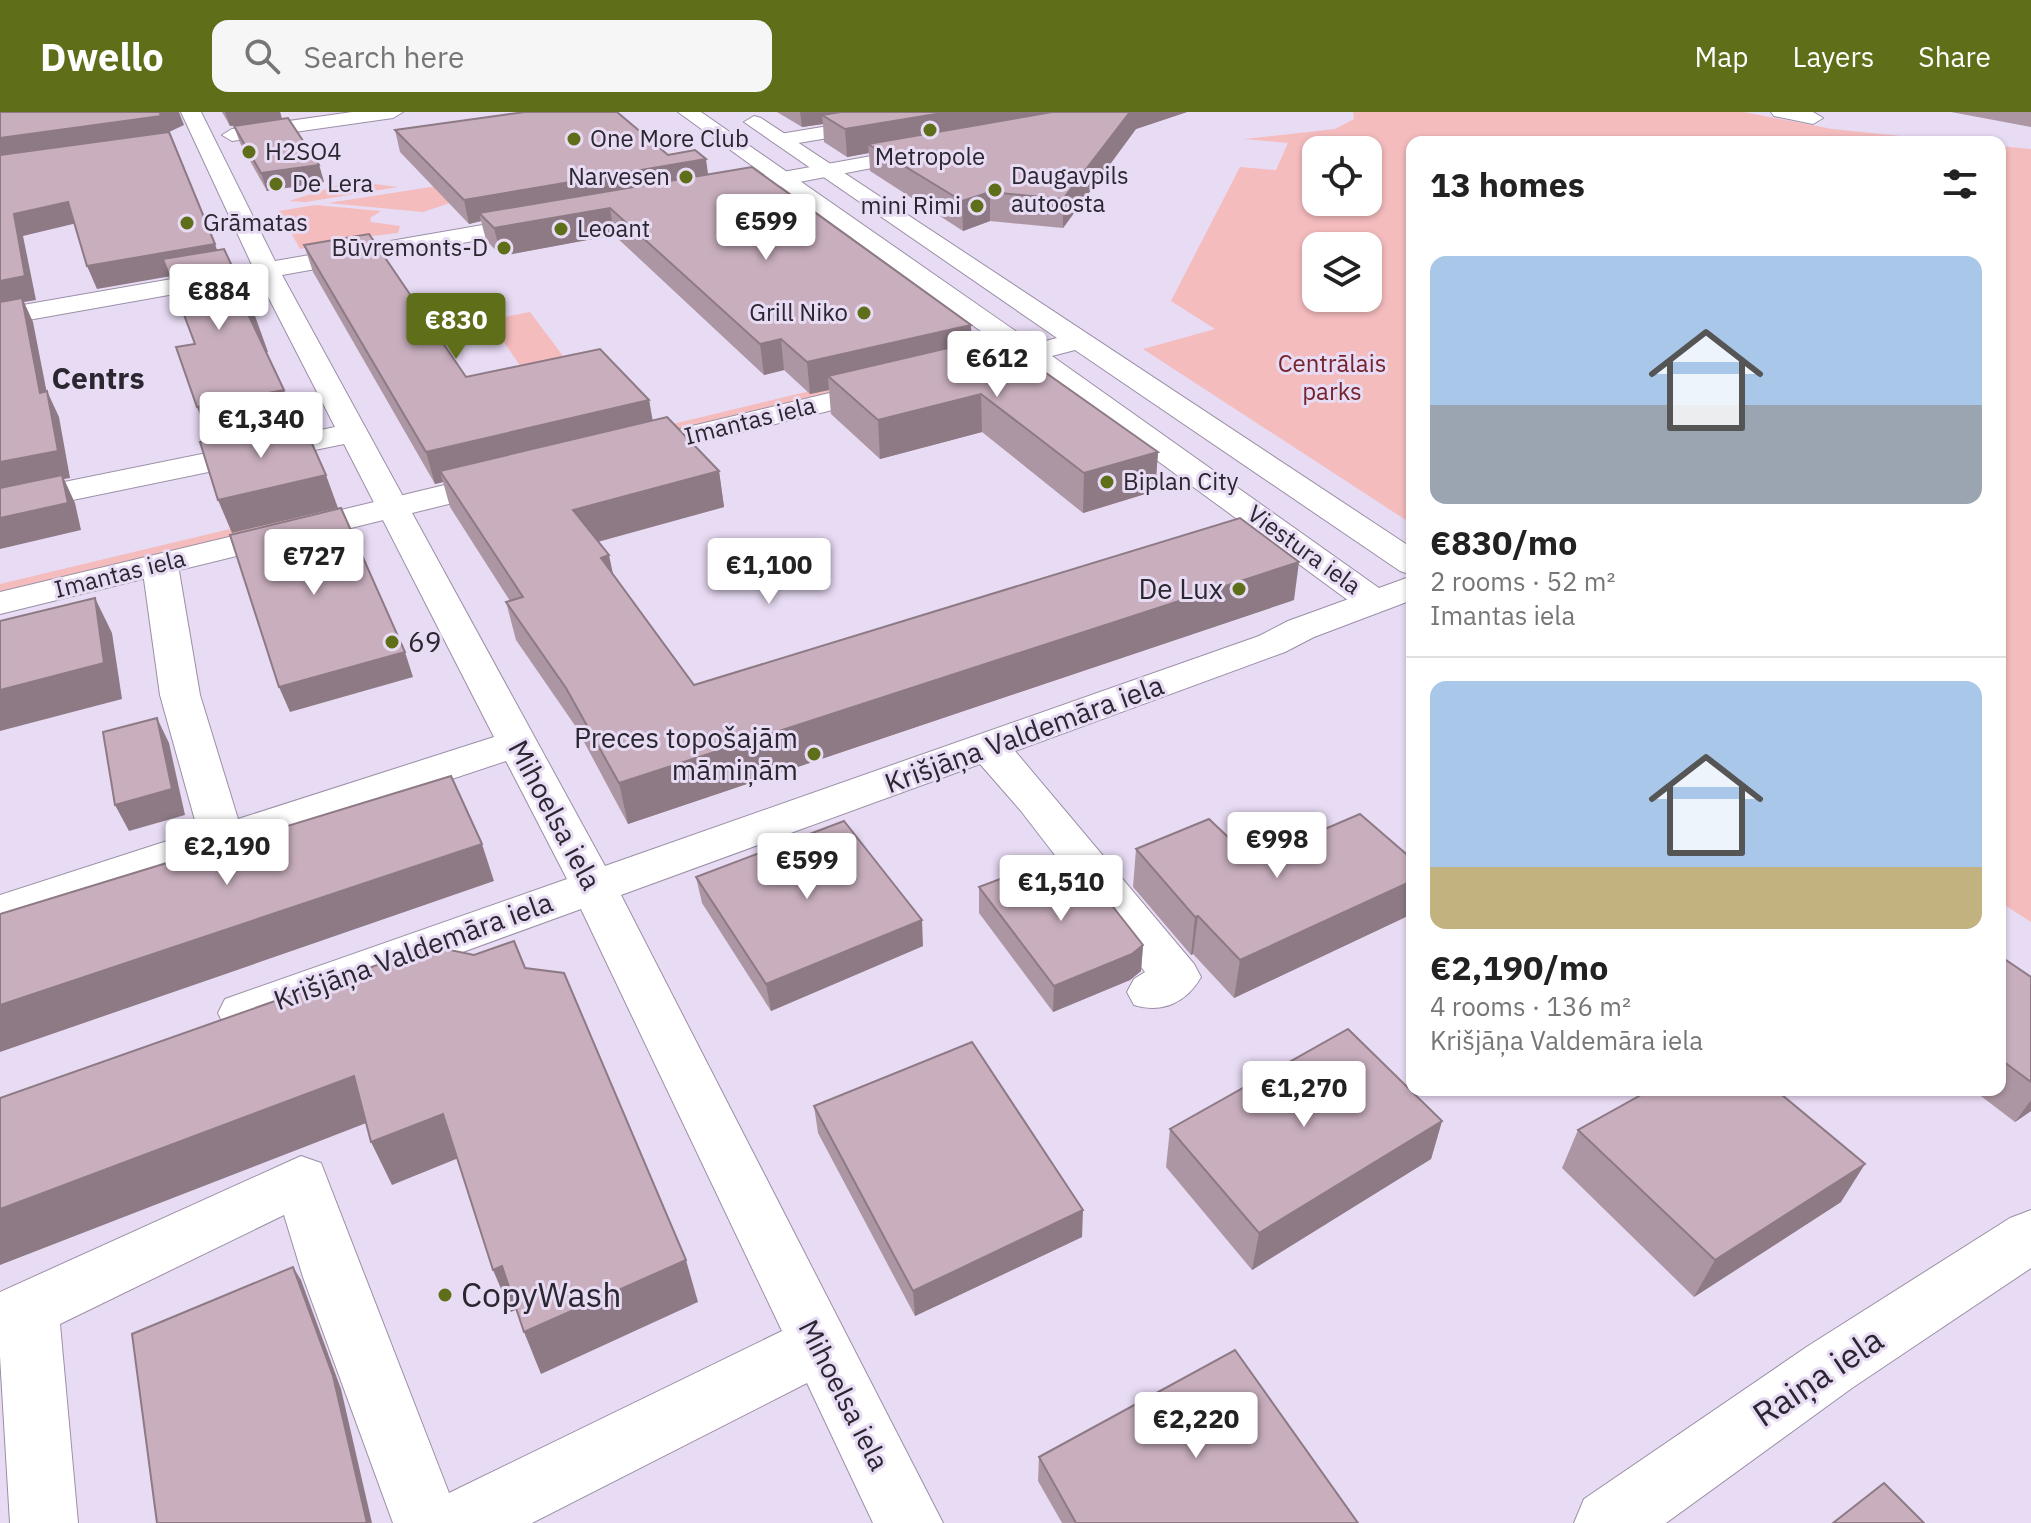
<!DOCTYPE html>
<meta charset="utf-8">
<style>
:root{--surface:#fff;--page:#f6f6f6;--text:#222;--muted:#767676;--line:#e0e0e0;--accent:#5e6e19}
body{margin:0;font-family:"IBM Plex Sans",sans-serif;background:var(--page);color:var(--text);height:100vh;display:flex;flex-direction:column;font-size:30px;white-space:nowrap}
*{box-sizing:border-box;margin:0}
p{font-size:26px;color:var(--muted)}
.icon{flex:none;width:44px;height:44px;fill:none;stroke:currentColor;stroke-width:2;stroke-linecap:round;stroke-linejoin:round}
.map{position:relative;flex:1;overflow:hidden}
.sheet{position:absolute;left:1406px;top:24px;width:600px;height:960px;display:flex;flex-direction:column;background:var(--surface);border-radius:16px;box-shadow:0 2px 6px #0004}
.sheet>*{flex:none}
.tools{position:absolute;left:1302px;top:24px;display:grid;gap:16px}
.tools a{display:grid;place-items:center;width:80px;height:80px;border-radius:16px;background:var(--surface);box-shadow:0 2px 6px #0004;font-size:40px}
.price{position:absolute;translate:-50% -68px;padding:0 18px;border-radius:8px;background:#fff;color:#222;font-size:26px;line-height:52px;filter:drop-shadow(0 2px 4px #0008)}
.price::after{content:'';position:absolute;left:50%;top:48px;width:24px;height:18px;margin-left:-12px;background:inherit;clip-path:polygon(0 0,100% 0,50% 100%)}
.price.current{background:var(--accent);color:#fff}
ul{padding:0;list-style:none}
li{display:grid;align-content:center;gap:16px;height:424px;padding:0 24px}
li+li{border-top:2px solid var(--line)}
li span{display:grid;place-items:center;height:248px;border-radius:16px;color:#555}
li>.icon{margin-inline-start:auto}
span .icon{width:144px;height:144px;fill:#fffc;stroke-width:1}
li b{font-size:34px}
h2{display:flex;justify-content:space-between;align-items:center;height:96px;padding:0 24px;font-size:34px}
header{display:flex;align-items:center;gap:48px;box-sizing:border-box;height:112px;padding:0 40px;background:var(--accent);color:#fff}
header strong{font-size:38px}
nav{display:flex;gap:44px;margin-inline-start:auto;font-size:28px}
.search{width:560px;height:72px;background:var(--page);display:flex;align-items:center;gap:20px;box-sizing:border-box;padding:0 28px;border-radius:16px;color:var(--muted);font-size:30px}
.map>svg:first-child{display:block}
</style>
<header>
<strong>Dwello</strong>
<div class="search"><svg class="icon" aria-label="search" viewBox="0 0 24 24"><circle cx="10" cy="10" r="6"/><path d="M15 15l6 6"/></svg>Search here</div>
<nav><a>Map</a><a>Layers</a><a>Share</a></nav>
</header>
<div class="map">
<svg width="2031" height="1411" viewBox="0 0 2031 1411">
<rect width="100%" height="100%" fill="#e8dbf4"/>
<g fill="#f5bcbe" fill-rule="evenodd">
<path d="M1353 0H1744L1832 17 1960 30H1412V412L1143 237 1215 217 1171 189 1240 55 1276 58 1288 31 1244 27 1335 17 1354 7ZM1316 38H1368V90H1316ZM1316 134H1368V186H1316Z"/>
<path d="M2000 34 2031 37V810L2000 790Z"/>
<path d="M351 69 398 75 306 90 289 89Z"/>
<path d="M469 69 459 88 423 100 328 91Z"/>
<path d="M315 93 381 99 370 106 371 110 400 114 398 121 355 126 300 137 279 99Z"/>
<path d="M530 200 569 252 525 261 489 208Z"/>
<path d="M972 240 978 245 468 367 465 362Z"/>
<path d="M297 401 300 408 0 480V472Z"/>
</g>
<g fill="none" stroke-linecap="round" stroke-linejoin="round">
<defs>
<g id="street">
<path d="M181 0H201L275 149 541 103 549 105 553 110 549 115 541 117 282 163 605 754 1259 524 1288 509 1412 464V488L1314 525 1285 540 1015 639 1194 852 1201 865C1187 890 1162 902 1134 893L1127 880 1134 867 1145 860 1021 699 980 652 621 783 943 1411H873L807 1271 532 1411H393L303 1165 284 1103 60 1212 78 1411H10L0 1244V1180L301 1044 321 1051 449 1381 782 1219 581 797 243 920 225 915 218 901 225 887 567 767 506 649 0 817V783L198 719 160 583 142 453 148 446 160 442 172 446 178 453 200 583 238 707 494 625 344 332 0 403V383L335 315 259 167 0 213V197L252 153Z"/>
<path d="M352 0H403L393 6 232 29 222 23 232 17Z"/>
<path d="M913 0H958L948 6 780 34 770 28 780 22Z"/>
<path d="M1771 0H1813L1823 6 1813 12 1774 4Z"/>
<path d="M927 34 934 36 937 40 934 44 711 87 700 80 711 73Z"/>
<path d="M2031 1098V1156L1852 1276 1666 1411H1574L1584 1387 1808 1234 2010 1106Z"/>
</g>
<g id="secondary">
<path d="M678 0H701L1034 232 1057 226 744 10 754 4 761 6 1412 436V463L1400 459 1075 238 1052 244 1386 481 1391 489 1386 497 1373 500 1360 497 1024 251 962 266 952 263 948 257 952 251 1007 238Z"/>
<path d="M888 267 898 270 903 276 898 282 628 348 617 346 612 339 617 332Z"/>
<path d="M503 359 514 362 519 369 514 376 0 502V480Z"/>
</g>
</defs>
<use href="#street" stroke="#9b8fa6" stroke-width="2"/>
<use href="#secondary" stroke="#9b8fa6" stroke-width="2"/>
<use href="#street" fill="#fff" fill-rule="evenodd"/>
<use href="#secondary" fill="#fff" fill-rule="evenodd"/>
</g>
<g fill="#ad96a3">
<path d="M222 0H280L282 7 230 14Z"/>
<path d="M777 0H1187L1136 17 1063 116 990 109 963 119 870 59 869 41 847 45 824 30 823 12 802 15Z"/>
<path d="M1951 0H2031V15Z"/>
<path d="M234 14 319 53 324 70 267 79 240 31Z"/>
<path d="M395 18 668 43 708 62 971 230 1158 340 1155 379 1083 401 982 320 880 347 831 302 829 278 810 282 784 258 764 263 614 123 501 144 486 128 481 109 469 112 400 40Z"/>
<path d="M304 133 466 265 649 288 653 309 719 359 724 395 598 430 613 462 694 573 1294 488 628 712 576 615 516 528 506 490 510 489 450 395 443 370 435 372 313 160Z"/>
<path d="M1136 737 1252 748 1412 747V802L1234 886 1193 842 1191 843 1133 775Z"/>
<path d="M696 765 923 834 771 899 702 791Z"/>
<path d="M979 775 1067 777 1143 833 1141 859 1130 868 1053 900 979 801Z"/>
<path d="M2000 844 2031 865V999L2015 1010 1973 978H2000Z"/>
<path d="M814 994 1082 1125 915 1204 818 1021Z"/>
<path d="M1442 1009 1431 1047 1252 1158 1166 1055 1170 1017Z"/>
<path d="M1578 1018 1841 1090 1694 1185 1562 1056Z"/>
<path d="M1039 1345 1358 1411H1062L1038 1369Z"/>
</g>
<g fill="#8d7a85">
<path d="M163 0H179L184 13 167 21 0 48V26Z"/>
<path d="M225 0H280L282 7 230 14Z"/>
<path d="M800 0H895L822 3 823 12 802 15Z"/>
<path d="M948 0H1099L868 32 869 41 847 45 845 17Z"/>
<path d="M1130 0H1187L1136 17 1063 116V87Z"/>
<path d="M706 47 709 69 479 101 481 109 469 112 464 88Z"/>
<path d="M319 53 324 70 267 79 261 61Z"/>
<path d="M990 80V109L963 119 962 89Z"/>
<path d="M68 90 77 111 23 124 36 188 24 190 33 210 51 302 47 279 59 305 70 366 64 367 75 391 81 418 0 437V169L14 102Z"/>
<path d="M610 96 614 123 501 144 494 116Z"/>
<path d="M215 132 223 155 97 177 87 154Z"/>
<path d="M254 201 268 240 262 241 248 202Z"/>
<path d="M971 213 972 243 828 264 829 278 810 282 807 250Z"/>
<path d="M781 227 784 258 764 263 760 232Z"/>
<path d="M284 278 298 319 213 337 197 295Z"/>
<path d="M981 282 982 320 880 347 878 308Z"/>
<path d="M649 288 654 320 440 359 443 370 435 372 426 340Z"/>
<path d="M1158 340 1155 379 1083 401 1084 361Z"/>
<path d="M719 359 724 395 582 434 573 398Z"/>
<path d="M326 363 338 396 232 421 218 388Z"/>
<path d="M609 443 617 481 601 446Z"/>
<path d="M1299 450 1294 488 628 712 619 671Z"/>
<path d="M95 486 112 521 122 587 0 619V578Z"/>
<path d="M405 540 413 565 290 600 279 575Z"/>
<path d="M157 606 169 631 185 703 129 719 115 693Z"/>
<path d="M482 732 494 769 0 940V893Z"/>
<path d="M1412 769V802L1234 886 1240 848Z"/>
<path d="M1198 804 1193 842 1191 843 1195 805Z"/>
<path d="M922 808 923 834 771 899 766 872Z"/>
<path d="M1143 833 1141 859 1130 868 1053 900 1054 874Z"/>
<path d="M354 964 374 1008 0 1153V1097Z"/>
<path d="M2031 988V999L2015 1010Z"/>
<path d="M443 1002 461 1045 392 1073 371 1030Z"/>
<path d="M1442 1009 1431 1047 1252 1158 1259 1121Z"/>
<path d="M1865 1052 1841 1090 1694 1185 1715 1148Z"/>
<path d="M1083 1098 1082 1125 915 1204 913 1179Z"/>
<path d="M686 1148 698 1190 541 1262 524 1220Z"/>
<path d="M502 1154 520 1196 511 1200 493 1158Z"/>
<path d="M293 1155 301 1168 341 1277 372 1411H367Z"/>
</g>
<g fill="#c9afbe" stroke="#8d7a85" stroke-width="2">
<path d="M0 0H163L160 1 161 4 0 26Z"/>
<path d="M525 0H617L668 43 695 38 706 47 464 88 395 18Z"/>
<path d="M841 0H948L845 17 822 3Z"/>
<path d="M1052 0H1130L1063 87 990 80 962 89 868 32Z"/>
<path d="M288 6 319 53 261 61 234 14Z"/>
<path d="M169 20 215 132 87 154 68 90 14 102 25 164 0 169V43Z"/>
<path d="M752 55 971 213 807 250 781 227 760 232 610 96 494 116 479 101Z"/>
<path d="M369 122 466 265 600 237 649 288 426 340 304 133Z"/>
<path d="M224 137 254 201 248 202 284 278 197 295 176 235 195 232 163 147Z"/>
<path d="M22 186 40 281 47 279 58 339 0 350V190Z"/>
<path d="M995 225 1158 340 1084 361 981 282 878 308 828 264Z"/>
<path d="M667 305 719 359 573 398 609 443 601 446 694 573 1240 406 1299 450 619 671 566 576 506 490 523 485 440 359Z"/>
<path d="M302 309 326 363 218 388 200 330Z"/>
<path d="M62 363 68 391 0 406V376Z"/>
<path d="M341 396 405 540 279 575 230 423Z"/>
<path d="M95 486 104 551 0 578V509Z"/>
<path d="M157 606 172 677 115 693 103 620Z"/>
<path d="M451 664 482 732 0 893V802Z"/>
<path d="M1360 702 1412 747V769L1240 848 1198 804 1195 805 1136 737 1209 707 1252 748Z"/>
<path d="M844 709 922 808 766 872 696 765Z"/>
<path d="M1045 750 1067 777 1091 767 1143 833 1132 842 1054 874 979 775Z"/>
<path d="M514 829 525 856 564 861 686 1148 524 1220 502 1154 493 1158 443 1002 371 1030 354 964 0 1097V986L431 834 474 843Z"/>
<path d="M2000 844 2031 865V970L2000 947Z"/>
<path d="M1348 917 1442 1009 1259 1121 1170 1017Z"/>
<path d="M972 930 1083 1098 913 1179 814 994Z"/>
<path d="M1650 978H1776L1865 1052 1715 1148 1578 1018Z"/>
<path d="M293 1155 333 1264 367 1411H157L132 1222Z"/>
<path d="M1235 1238 1358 1411H1076L1039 1345Z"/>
<path d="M1884 1371 1924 1411H1833Z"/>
</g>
<g fill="#5e6e19" stroke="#e8dbf4" stroke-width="3">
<circle cx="930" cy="18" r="8"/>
<circle cx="574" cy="27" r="8"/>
<circle cx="249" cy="40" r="8"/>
<circle cx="686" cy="65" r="8"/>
<circle cx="276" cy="72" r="8"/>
<circle cx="995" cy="78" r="8"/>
<circle cx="977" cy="94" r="8"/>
<circle cx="187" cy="111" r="8"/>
<circle cx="561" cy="117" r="8"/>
<circle cx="504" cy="136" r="8"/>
<circle cx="864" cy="201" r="8"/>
<circle cx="1107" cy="370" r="8"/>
<circle cx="1239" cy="477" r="8"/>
<circle cx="392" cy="530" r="8"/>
<circle cx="814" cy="642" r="8"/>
<circle cx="445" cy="1183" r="8"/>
</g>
<g text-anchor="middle" stroke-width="6" stroke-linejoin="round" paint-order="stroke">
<g font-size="24" fill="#2b2730" stroke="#e8dbf4" text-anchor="start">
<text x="590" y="35">One More Club</text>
<text x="265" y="48">H2SO4</text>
<text x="930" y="53" text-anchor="middle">Metropole</text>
<text x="1011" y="72">Daugavpils<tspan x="1011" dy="28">autoosta</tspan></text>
<text x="670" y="73" text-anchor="end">Narvesen</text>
<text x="292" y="80">De Lera</text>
<text x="961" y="102" text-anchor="end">mini Rimi</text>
<text x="203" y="119">Grāmatas</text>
<text x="577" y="125">Leoant</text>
<text x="488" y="144" text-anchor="end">Būvremonts-D</text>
<text x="848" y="209" text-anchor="end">Grill Niko</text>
<text x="1123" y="378">Biplan City</text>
</g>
<g font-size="24" fill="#75232d" stroke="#e8dbf4">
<text x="1332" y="260">Centrālais<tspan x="1332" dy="28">parks</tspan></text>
</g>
<g font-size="24" fill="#2b2730" stroke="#e8dbf4">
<text transform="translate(750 309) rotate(-14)" y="8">Imantas iela</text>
<text transform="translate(1304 438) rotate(36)" y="8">Viestura iela</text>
<text transform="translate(120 462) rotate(-14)" y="8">Imantas iela</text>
</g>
<g font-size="28" fill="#2b2730" stroke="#e8dbf4" text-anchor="end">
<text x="1223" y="487">De Lux</text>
<text x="408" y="540" text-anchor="start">69</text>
<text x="798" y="636">Preces topošajām<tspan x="798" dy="32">māmiņām</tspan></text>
</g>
<g font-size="28" fill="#2b2730" stroke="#e8dbf4">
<text transform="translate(1024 622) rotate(-20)" y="10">Krišjāņa Valdemāra iela</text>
<text transform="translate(555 703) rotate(62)" y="10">Mihoelsa iela</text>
<text transform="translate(413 839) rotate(-20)" y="10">Krišjāņa Valdemāra iela</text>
<text transform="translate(844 1283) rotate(63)" y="10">Mihoelsa iela</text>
</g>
<g font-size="30" font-weight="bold" fill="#2b2730" stroke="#e8dbf4">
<text x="98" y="277">Centrs</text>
</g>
<g font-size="34" fill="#2b2730" stroke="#e8dbf4" text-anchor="start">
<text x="461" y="1195">CopyWash</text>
</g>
<g font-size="34" fill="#2b2730" stroke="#e8dbf4">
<text transform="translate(1818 1265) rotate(-34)" y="12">Raiņa iela</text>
</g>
</g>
</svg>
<div class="tools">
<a><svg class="icon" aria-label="locate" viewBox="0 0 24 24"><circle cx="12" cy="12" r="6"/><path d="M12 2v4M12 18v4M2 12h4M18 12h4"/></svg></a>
<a><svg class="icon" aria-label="layers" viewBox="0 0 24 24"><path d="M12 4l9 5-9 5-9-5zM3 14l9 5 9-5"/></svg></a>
</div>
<b class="price" style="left:766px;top:150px">€599</b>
<b class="price" style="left:219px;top:220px">€884</b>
<b class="price current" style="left:456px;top:249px">€830</b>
<b class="price" style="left:997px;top:287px">€612</b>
<b class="price" style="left:261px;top:348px">€1,340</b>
<b class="price" style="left:314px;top:485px">€727</b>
<b class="price" style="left:769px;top:494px">€1,100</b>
<b class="price" style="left:1277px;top:768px">€998</b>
<b class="price" style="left:227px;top:775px">€2,190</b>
<b class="price" style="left:807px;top:789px">€599</b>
<b class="price" style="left:1061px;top:811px">€1,510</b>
<b class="price" style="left:1304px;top:1017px">€1,270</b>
<b class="price" style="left:1196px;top:1348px">€2,220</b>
<section class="sheet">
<h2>13 homes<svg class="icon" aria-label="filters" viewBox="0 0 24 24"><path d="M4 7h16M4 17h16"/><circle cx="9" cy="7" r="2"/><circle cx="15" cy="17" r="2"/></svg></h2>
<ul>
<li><span style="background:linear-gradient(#a9c7e8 60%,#9aa5b1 0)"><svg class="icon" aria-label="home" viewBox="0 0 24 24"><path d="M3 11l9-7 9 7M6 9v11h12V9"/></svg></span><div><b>€830/mo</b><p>2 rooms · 52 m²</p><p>Imantas iela</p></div></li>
<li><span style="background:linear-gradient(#a9c7e8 75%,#c2b280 0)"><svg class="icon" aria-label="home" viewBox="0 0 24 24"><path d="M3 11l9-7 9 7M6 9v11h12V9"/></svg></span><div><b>€2,190/mo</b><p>4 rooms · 136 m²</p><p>Krišjāņa Valdemāra iela</p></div></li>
</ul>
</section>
</div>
